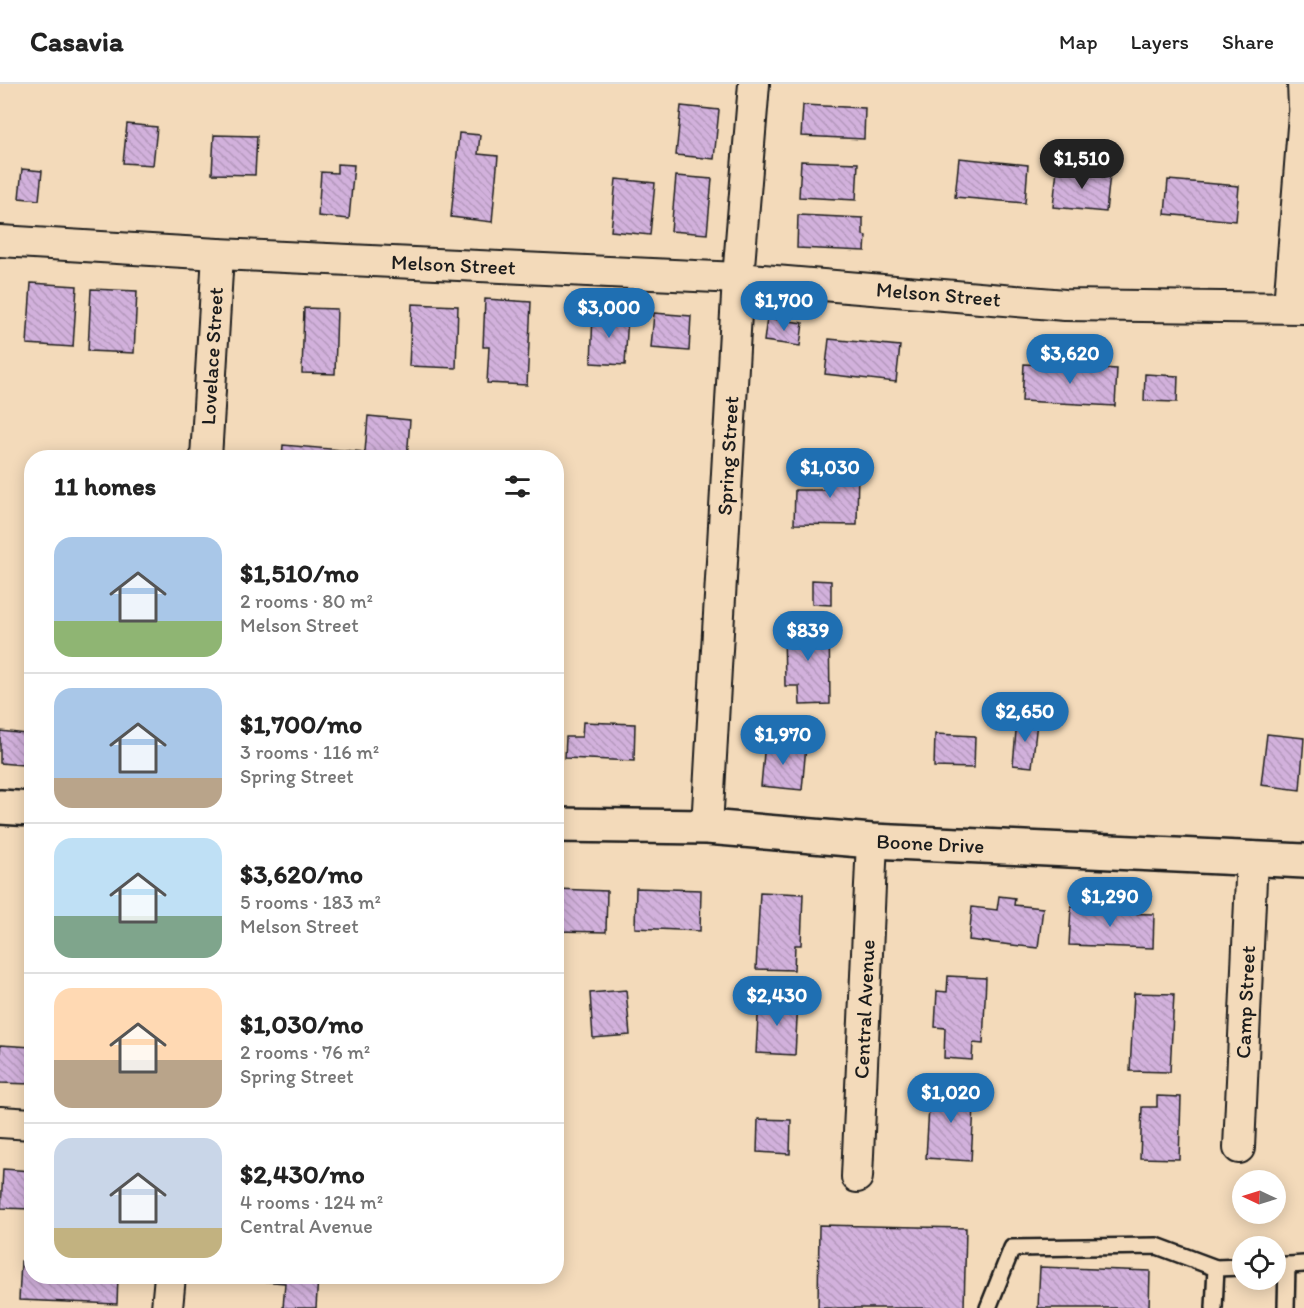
<!DOCTYPE html>
<meta charset="utf-8">
<style>
:root{--surface:#fff;--page:#f6f6f6;--text:#222;--muted:#767676;--line:#e0e0e0;--accent:#1f6fb2}
body{margin:0;font-family:Itim,sans-serif;background:var(--page);color:var(--text);height:100vh;display:flex;flex-direction:column;font-size:22px;white-space:nowrap}
*{box-sizing:border-box;margin:0}
p{font-size:20px;color:var(--muted)}
.icon{flex:none;width:33px;height:33px;fill:none;stroke:currentColor;stroke-width:2;stroke-linecap:round;stroke-linejoin:round}
.map{position:relative;flex:1;overflow:hidden}
.details{position:absolute;left:24px;top:366px;width:540px;height:834px;display:flex;flex-direction:column;background:var(--surface);border-radius:24px;box-shadow:0 3px 15px #0003}
.details>*{flex:none}
.needle{width:39px;rotate:274deg}
.fabs{position:absolute;left:1232px;top:1086px;display:grid;gap:12px}
.fabs a{display:grid;place-items:center;width:54px;height:54px;border-radius:50%;background:var(--surface);box-shadow:0 3px 15px #0003;font-size:30px}
.price{position:absolute;translate:-50% -51px;padding:0 14px;border-radius:21px;background:var(--accent);color:#fff;font-size:20px;line-height:39px;filter:drop-shadow(0 2px 3px #0008)}
.price::after{content:'';position:absolute;left:50%;top:36px;width:18px;height:14px;margin-left:-9px;background:inherit;clip-path:polygon(0 0,100% 0,50% 100%)}
.price.on{background:#222;color:#fff}
ul{padding:0;list-style:none}
li{display:flex;align-items:center;gap:18px;height:150px;padding:0 30px}
li+li{border-top:2px solid var(--line)}
li span{display:grid;place-items:center;flex:none;width:168px;height:120px;border-radius:18px;color:#555}
li>.icon{margin-inline-start:auto}
span .icon{width:72px;height:72px;fill:#fffc;stroke-width:1}
li b{font-size:26px}
h2{display:flex;justify-content:space-between;align-items:center;height:72px;padding:0 30px;font-size:26px}
header{display:flex;align-items:center;gap:36px;box-sizing:border-box;height:84px;padding:0 30px;background:var(--surface);border-bottom:2px solid var(--line)}
header strong{font-size:28px}
nav{display:flex;gap:33px;margin-inline-start:auto;font-size:21px}
.map>svg:first-child{display:block}
</style>
<header>
<strong>Casavia</strong>
<nav><a>Map</a><a>Layers</a><a>Share</a></nav>
</header>
<div class="map">
<svg width="1304" height="1224" viewBox="0 0 1304 1224">
<defs>
<pattern id="building-back-hatch" width="6" height="6" patternUnits="userSpaceOnUse" patternTransform="scale(1.5)"><rect width="6" height="6" fill="#d2b1dc"/><path d="M-1 5l2 2M0 0l6 6M5-1l2 2" fill="none" stroke="#b498bc"/></pattern>
</defs>
<rect width="100%" height="100%" fill="#f3daba"/>
<filter id="ink" filterUnits="userSpaceOnUse"><feTurbulence type="fractalNoise" baseFrequency=".0167" numOctaves="2"/><feDisplacementMap in="SourceGraphic" scale="12" xChannelSelector="R" yChannelSelector="G"/><feConvolveMatrix kernelMatrix="1 2 1 2 8 2 1 2 1" color-interpolation-filters="sRGB"/></filter>
<g filter="url(#ink)">
<g fill="url(#building-back-hatch)" stroke="#1c1c1c" stroke-width="1.5">
<path d="M803 21 865 24 864 55 801 52Z"/>
<path d="M681 22 719 26 714 75 676 71Z"/>
<path d="M127 40 157 43 153 81 123 79Z"/>
<path d="M459 49 480 51 478 70 498 72 492 138 451 133Z"/>
<path d="M214 51 257 52 255 91 212 90Z"/>
<path d="M959 74 1028 81 1025 119 955 113Z"/>
<path d="M801 77 858 79 856 116 799 113Z"/>
<path d="M337 80 354 81 349 135 318 132 321 88 337 89Z"/>
<path d="M22 85 42 87 39 116 19 114Z"/>
<path d="M1057 85 1110 90 1106 128 1053 123Z"/>
<path d="M676 92 712 95 707 150 671 147Z"/>
<path d="M616 95 655 99 650 151 611 147Z"/>
<path d="M1168 96 1239 102 1236 137 1165 130Z"/>
<path d="M798 131 863 134V151L866 152 865 167 797 164Z"/>
<path d="M31 199 77 202 73 263 27 260Z"/>
<path d="M91 205 137 207 134 269 88 267Z"/>
<path d="M485 215 531 218 527 301 487 299 489 263H483Z"/>
<path d="M412 220 458 222 456 284 409 282Z"/>
<path d="M304 224 337 225 335 290 302 289Z"/>
<path d="M654 229 691 232 689 267 651 264Z"/>
<path d="M593 230 628 232 625 281 591 279Z"/>
<path d="M767 234 803 239 800 262 764 257Z"/>
<path d="M829 255 900 262 896 298 825 290Z"/>
<path d="M1024 280 1117 285 1115 322 1022 317Z"/>
<path d="M1145 290 1178 292 1177 318 1144 317Z"/>
<path d="M368 332 410 336 407 374H282L283 361 365 368Z"/>
<path d="M824 381H858L857 441 794 440 795 406H824Z"/>
<path d="M812 496 831 497V521L812 520Z"/>
<path d="M829 540 830 620 800 621 799 602H785L784 541Z"/>
<path d="M1017 636 1037 638 1032 683 1013 681Z"/>
<path d="M583 638 635 640 634 677 565 674 566 653H582Z"/>
<path d="M0 647 26 650 23 681 0 679Z"/>
<path d="M935 650 975 652 974 684 934 683Z"/>
<path d="M1267 650 1304 654 1300 706 1261 701Z"/>
<path d="M765 658 806 662 802 706 761 702Z"/>
<path d="M636 804 701 806 700 847 635 844Z"/>
<path d="M556 805 607 807 606 848 556 847Z"/>
<path d="M760 808 803 810 801 861H795L794 886 756 885Z"/>
<path d="M999 812 1015 814 1014 821 1043 824 1038 864 969 856 972 823 997 826Z"/>
<path d="M1071 822 1113 824 1112 829 1154 830 1153 864 1069 861Z"/>
<path d="M948 892 986 894 983 960 973 959 972 976 944 974 945 944 935 943 937 907 947 908Z"/>
<path d="M626 906 630 951 593 954 590 909Z"/>
<path d="M1134 909 1174 910 1170 988 1130 987Z"/>
<path d="M759 915 798 917 795 971 756 969Z"/>
<path d="M0 961 32 963V1000L0 999Z"/>
<path d="M936 1001 975 1004 971 1077 926 1074 929 1023 935 1024Z"/>
<path d="M1157 1012 1181 1013 1179 1075 1140 1074 1142 1023H1157Z"/>
<path d="M758 1035 791 1036 790 1070 757 1068Z"/>
<path d="M3 1085 32 1087V1125L1 1124Z"/>
<path d="M819 1141 966 1144 964 1224H818Z"/>
<path d="M21 1177 32 1178V1192H118L117 1220 19 1216Z"/>
<path d="M1040 1183 1150 1187 1149 1224H1038Z"/>
<path d="M239 1192H318L316 1224H283L285 1199 239 1195Z"/>
</g>
<g fill="none" stroke-linecap="round" stroke-linejoin="round">
<defs>
<g id="lane">
<path d="M1275 1182 1304 1180"/>
<path d="M988 1224 1012 1164 1157 1162 1216 1184 1242 1183"/>
<path d="M1214 1224 1216 1184"/>
<path d="M1286 1224 1287 1181"/>
</g>
<g id="street">
<path d="M1303 0 1304 22"/>
<path id="s1" d="M0 157 218 170 738 194 1065 221 1304 224"/>
<path d="M1289 223 1304 30"/>
<path id="s2" d="M206 374 218 170"/>
<path id="s3" d="M707 743 738 194 754 0"/>
<path d="M0 1038 32 1040"/>
<path id="s4" d="M1239 1064 1252 773"/>
<path id="s5" d="M857 1093 872 757"/>
<path d="M167 1224 170 1192"/>
</g>
<g id="secondary">
<path d="M0 723 32 725"/>
<path id="s6" d="M556 741 707 743 872 757 1304 777"/>
</g>
</defs>
<use href="#lane" stroke="#1c1c1c" stroke-width="20"/>
<use href="#street" stroke="#1c1c1c" stroke-width="34"/>
<use href="#secondary" stroke="#1c1c1c" stroke-width="38"/>
<use href="#lane" stroke="#f3daba" stroke-width="15"/>
<use href="#street" stroke="#f3daba" stroke-width="30"/>
<use href="#secondary" stroke="#f3daba" stroke-width="33"/>
</g>
</g>
<g text-anchor="middle" stroke-width="4.5" stroke-linejoin="round" paint-order="stroke">
<g font-size="21" fill="#1c1c1c" stroke="#f3daba">
<text dy="7" stroke="none"><textPath href="#s1" startOffset="454">Melson Street</textPath></text>
<text dy="7" stroke="none"><textPath href="#s1" startOffset="940">Melson Street</textPath></text>
<text dy="7" stroke="none"><textPath href="#s2" startOffset="102">Lovelace Street</textPath></text>
<text dy="7" stroke="none"><textPath href="#s3" startOffset="372">Spring Street</textPath></text>
<text dy="7" stroke="none"><textPath href="#s6" startOffset="375">Boone Drive</textPath></text>
<text dy="7" stroke="none"><textPath href="#s4" startOffset="146">Camp Street</textPath></text>
<text dy="7" stroke="none"><textPath href="#s5" startOffset="168">Central Avenue</textPath></text>
</g>
</g>
</svg>
<div class="fabs">
<a><svg class="needle" viewBox="-14 -14 28 28"><path d="M0-13l5 13h-10z" fill="#e53935"/><path d="M0 13l5-13h-10z" fill="#767676"/></svg></a>
<a><svg class="icon" aria-label="locate" viewBox="0 0 24 24"><circle cx="12" cy="12" r="6"/><path d="M12 2v4M12 18v4M2 12h4M18 12h4"/></svg></a>
</div>
<b class="price on" style="left:1082px;top:106px">$1,510</b>
<b class="price" style="left:784px;top:248px">$1,700</b>
<b class="price" style="left:609px;top:255px">$3,000</b>
<b class="price" style="left:1070px;top:301px">$3,620</b>
<b class="price" style="left:830px;top:415px">$1,030</b>
<b class="price" style="left:808px;top:578px">$839</b>
<b class="price" style="left:1025px;top:659px">$2,650</b>
<b class="price" style="left:783px;top:682px">$1,970</b>
<b class="price" style="left:1110px;top:844px">$1,290</b>
<b class="price" style="left:777px;top:943px">$2,430</b>
<b class="price" style="left:951px;top:1040px">$1,020</b>
<section class="details">
<h2>11 homes<svg class="icon" aria-label="filters" viewBox="0 0 24 24"><path d="M4 7h16M4 17h16"/><circle cx="9" cy="7" r="2"/><circle cx="15" cy="17" r="2"/></svg></h2>
<ul>
<li><span style="background:linear-gradient(#a9c7e8 70%,#8fb573 0)"><svg class="icon" aria-label="home" viewBox="0 0 24 24"><path d="M3 11l9-7 9 7M6 9v11h12V9"/></svg></span><div><b>$1,510/mo</b><p>2 rooms · 80 m²</p><p>Melson Street</p></div></li>
<li><span style="background:linear-gradient(#a9c7e8 75%,#b9a48a 0)"><svg class="icon" aria-label="home" viewBox="0 0 24 24"><path d="M3 11l9-7 9 7M6 9v11h12V9"/></svg></span><div><b>$1,700/mo</b><p>3 rooms · 116 m²</p><p>Spring Street</p></div></li>
<li><span style="background:linear-gradient(#bfe0f5 65%,#7fa58c 0)"><svg class="icon" aria-label="home" viewBox="0 0 24 24"><path d="M3 11l9-7 9 7M6 9v11h12V9"/></svg></span><div><b>$3,620/mo</b><p>5 rooms · 183 m²</p><p>Melson Street</p></div></li>
<li><span style="background:linear-gradient(#ffd9b3 60%,#b9a48a 0)"><svg class="icon" aria-label="home" viewBox="0 0 24 24"><path d="M3 11l9-7 9 7M6 9v11h12V9"/></svg></span><div><b>$1,030/mo</b><p>2 rooms · 76 m²</p><p>Spring Street</p></div></li>
<li><span style="background:linear-gradient(#c9d6e8 75%,#c2b280 0)"><svg class="icon" aria-label="home" viewBox="0 0 24 24"><path d="M3 11l9-7 9 7M6 9v11h12V9"/></svg></span><div><b>$2,430/mo</b><p>4 rooms · 124 m²</p><p>Central Avenue</p></div></li>
</ul>
</section>
</div>
